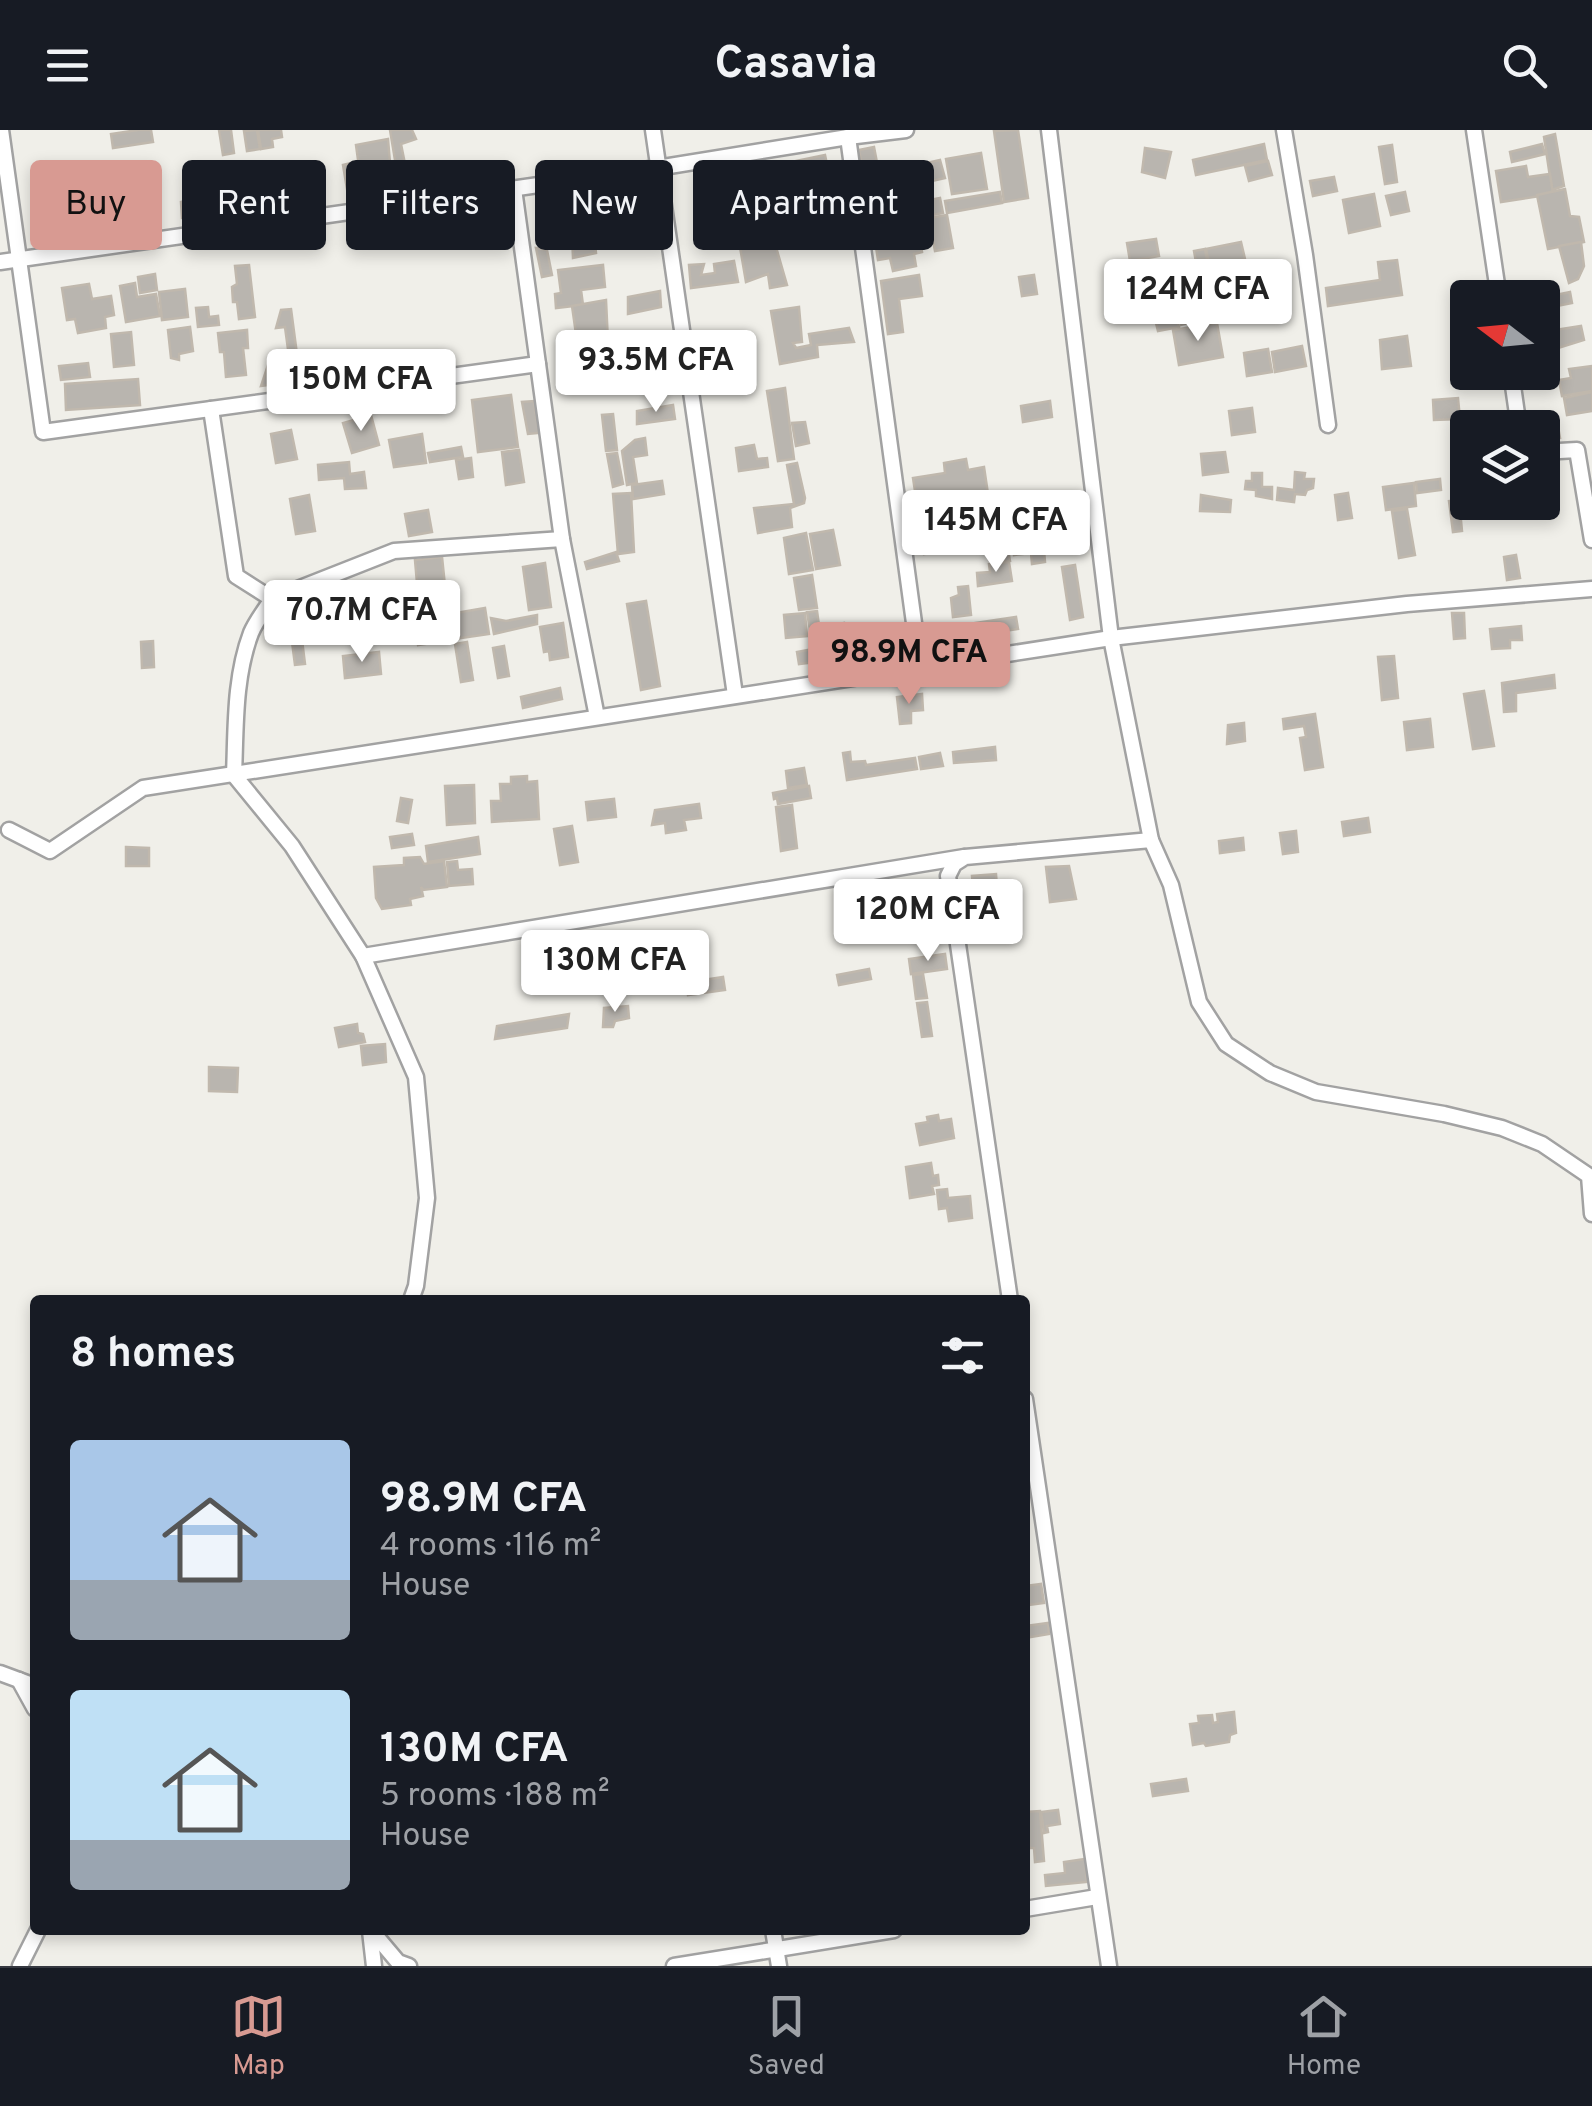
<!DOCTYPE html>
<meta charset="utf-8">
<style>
:root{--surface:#171b24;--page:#20242c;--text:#f1f3f6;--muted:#9ea1a6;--line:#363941;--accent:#d89a92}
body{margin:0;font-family:Overpass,sans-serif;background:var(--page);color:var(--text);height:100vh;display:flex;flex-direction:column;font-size:38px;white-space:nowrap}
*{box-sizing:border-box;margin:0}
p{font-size:32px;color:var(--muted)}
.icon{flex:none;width:55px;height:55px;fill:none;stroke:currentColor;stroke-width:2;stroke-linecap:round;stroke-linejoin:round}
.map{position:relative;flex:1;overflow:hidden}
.panel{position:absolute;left:30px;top:1165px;width:1000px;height:640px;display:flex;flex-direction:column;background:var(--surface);border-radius:10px;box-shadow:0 5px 15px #0003}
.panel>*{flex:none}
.guide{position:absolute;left:30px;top:30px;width:1000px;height:90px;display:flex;gap:20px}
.needle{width:65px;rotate:286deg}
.controls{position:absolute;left:1450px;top:150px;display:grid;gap:20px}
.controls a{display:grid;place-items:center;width:110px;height:110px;border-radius:10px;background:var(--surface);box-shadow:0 5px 15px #0003;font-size:50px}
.price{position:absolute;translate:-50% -85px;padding:0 22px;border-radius:10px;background:#fff;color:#222;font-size:32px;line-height:65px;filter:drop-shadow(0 2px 5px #0008)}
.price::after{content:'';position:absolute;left:50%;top:60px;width:30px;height:22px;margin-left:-15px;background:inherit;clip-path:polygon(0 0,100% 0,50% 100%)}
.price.on{background:var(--accent);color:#111}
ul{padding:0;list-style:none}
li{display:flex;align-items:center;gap:30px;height:250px;padding:0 40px}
li span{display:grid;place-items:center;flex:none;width:280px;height:200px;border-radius:10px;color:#555}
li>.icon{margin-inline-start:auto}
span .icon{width:120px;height:120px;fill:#fffc;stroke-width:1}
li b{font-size:42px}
h2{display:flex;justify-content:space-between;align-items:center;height:120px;padding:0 40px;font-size:42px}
.tag{padding:0 35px;border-radius:10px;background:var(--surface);box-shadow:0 5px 15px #0003;font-size:35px;line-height:90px}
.tag.on{background:var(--accent);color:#111}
header{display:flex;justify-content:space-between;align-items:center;height:130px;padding:0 40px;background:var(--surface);font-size:45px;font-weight:700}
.tab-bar{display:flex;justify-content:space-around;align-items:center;height:140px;border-top:2px solid var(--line);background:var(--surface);font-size:28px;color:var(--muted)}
.tab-bar a{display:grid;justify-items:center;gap:5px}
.tab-bar .on{color:var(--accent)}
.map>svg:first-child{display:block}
</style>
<header><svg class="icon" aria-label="menu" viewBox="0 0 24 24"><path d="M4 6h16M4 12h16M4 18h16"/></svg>Casavia<svg class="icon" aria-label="search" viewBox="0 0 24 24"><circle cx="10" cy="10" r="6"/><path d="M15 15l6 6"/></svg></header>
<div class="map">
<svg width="1592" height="1836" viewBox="0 0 1592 1836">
<rect width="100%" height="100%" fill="#f0efe9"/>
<g fill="#b9b5af" stroke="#c0b8ad" stroke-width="2.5">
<path d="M138 0H151L153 12 113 18 111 4Z"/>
<path d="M219 0H231L234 23 223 25Z"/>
<path d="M257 0 260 19 247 21 244 1Z"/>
<path d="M258 0H281L282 7 272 9 273 17 261 19Z"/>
<path d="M390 0H412L416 9 401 14 408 49 391 53 389 44 397 42Z"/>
<path d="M1018 0 1028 68 1004 72 994 1Z"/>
<path d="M1555 4 1564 56 1552 60 1544 7Z"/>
<path d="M388 9 390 33 359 37 356 15Z"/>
<path d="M1264 14 1267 30 1196 45 1193 30Z"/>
<path d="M1542 14 1545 24 1512 32 1510 22Z"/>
<path d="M1392 15 1397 52 1385 54 1379 17Z"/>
<path d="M874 17 888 90 873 93 859 20Z"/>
<path d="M1145 18 1171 22 1165 48 1142 42Z"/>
<path d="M981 23 987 59 952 64 946 29Z"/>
<path d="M825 25 833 62 775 72 777 96 750 101 742 42Z"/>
<path d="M940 30 945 48 932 51 930 42 921 45 918 35Z"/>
<path d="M1268 31 1272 45 1249 51 1245 36Z"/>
<path d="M355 32 358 57 347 59 343 35Z"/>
<path d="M1526 36 1528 47 1550 44 1553 64 1501 72 1496 41Z"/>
<path d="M1334 47 1337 61 1313 66 1310 51Z"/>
<path d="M643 58 647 90 600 98 598 82 618 79 616 60Z"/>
<path d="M589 59 596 123 573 128 571 84 560 86 559 76 547 78 544 67Z"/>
<path d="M1565 59 1570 86 1579 87 1584 112 1548 119 1537 65Z"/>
<path d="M1000 62 1002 73 947 83 945 71Z"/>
<path d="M1405 62 1409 81 1391 85 1386 66Z"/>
<path d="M1374 64 1380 96 1349 103 1343 70Z"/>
<path d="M907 65 914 101 893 105 887 69Z"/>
<path d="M199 67 203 87 182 88 181 72Z"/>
<path d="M940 68 943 83 911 89 909 74Z"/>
<path d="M500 73 502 87 470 92 468 78Z"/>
<path d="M52 82 54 109H36L35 87Z"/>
<path d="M722 85 725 100 705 104 703 89Z"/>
<path d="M947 85 953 118 935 121 929 88Z"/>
<path d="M920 109 922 122 914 124 916 136 893 141 890 128 878 130 876 117Z"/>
<path d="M1156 109 1159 126 1130 131 1127 113Z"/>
<path d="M774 110 787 155 770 158 768 144 746 152 740 117Z"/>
<path d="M1241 112 1245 129 1220 134 1224 150 1213 152 1206 119Z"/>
<path d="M1581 112 1584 136 1578 149 1569 153 1559 116Z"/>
<path d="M536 118 547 120 552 145 542 147Z"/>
<path d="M1205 119 1211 152 1200 154 1194 121Z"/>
<path d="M1397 130 1402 165 1328 176 1326 158 1380 150 1378 132Z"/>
<path d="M734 131 738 152 691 158 689 135 704 134 701 145 715 143 714 134Z"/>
<path d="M249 135 255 187 239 189 237 172H233L232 157 237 154 235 136Z"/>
<path d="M603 135 605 157 581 160 583 175 556 178 555 164 561 163 558 140Z"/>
<path d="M1195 143 1197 156 1167 162 1164 149Z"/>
<path d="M155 144 157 160 140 163 138 147Z"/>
<path d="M919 145 922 166 899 169 903 202 888 204 881 151Z"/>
<path d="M1034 145 1037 164 1022 166 1019 147Z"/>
<path d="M135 153 137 167 156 164 160 186 126 192 120 156Z"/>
<path d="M1210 153 1219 189 1207 192 1199 156Z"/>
<path d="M89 154 92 169 111 166 114 185 105 187 106 198 78 203 75 189 67 190 62 158Z"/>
<path d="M185 159 188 187 162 190 159 162Z"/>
<path d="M660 161 661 177 628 184V167Z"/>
<path d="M1570 162 1572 173 1542 179V168H1541Z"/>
<path d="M1200 168 1204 183 1190 186 1192 192 1181 195 1177 174Z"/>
<path d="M606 170 608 212 577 211 572 176Z"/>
<path d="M208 177 209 187 218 186 219 195 198 197 196 178Z"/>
<path d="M799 177 802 212 793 213 796 218 811 215 809 204 849 198 854 212 817 215 818 227 780 234 771 181Z"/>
<path d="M291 179 300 247 292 249 285 197 276 198 281 180Z"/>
<path d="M1176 185 1179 197 1158 201 1155 189Z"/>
<path d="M1217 193 1223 227 1179 235 1173 200Z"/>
<path d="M1581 196 1584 210 1542 223V202Z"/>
<path d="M190 197 193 221 179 224V230L171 228 168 200Z"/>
<path d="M247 200 248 218H243L246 245 226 247 224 222H220L218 203Z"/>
<path d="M131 202 134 235 114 237 111 204Z"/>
<path d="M1407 206 1411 236 1382 239 1380 210Z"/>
<path d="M1302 216 1306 236 1275 242 1272 222Z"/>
<path d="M1268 219 1272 242 1247 246 1244 223Z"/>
<path d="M270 229 272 233 279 232 283 253 261 256Z"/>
<path d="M88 233 90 247 61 250 59 236Z"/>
<path d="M1592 236V261L1562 266 1559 250 1571 248 1569 239Z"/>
<path d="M138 249 140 275 66 280 65 254Z"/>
<path d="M785 258 794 329 778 331 767 261Z"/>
<path d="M1592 262V281L1567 285 1564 268Z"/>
<path d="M511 265 518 317 478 322 472 270Z"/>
<path d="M1458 268 1460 289 1434 290 1433 270Z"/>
<path d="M534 271 539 303 528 304 522 272Z"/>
<path d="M1050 271 1052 287 1023 292 1021 276Z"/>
<path d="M673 275 675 289 637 294V281Z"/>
<path d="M1252 278 1255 302 1232 305 1229 281Z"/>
<path d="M613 284 617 320 606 321 602 285Z"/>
<path d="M371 285 379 315 352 323 343 293Z"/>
<path d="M1557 291 1560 308 1542 311V298H1535L1534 295Z"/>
<path d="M805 292 809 313 796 316 792 293Z"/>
<path d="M291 300 297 329 276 333 271 304Z"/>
<path d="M422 304 426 333 394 337 389 310Z"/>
<path d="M645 308 647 325 633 327 637 353 627 355 622 321 635 310Z"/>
<path d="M754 315 757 329 767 328 768 337 739 341 736 318Z"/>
<path d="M461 317 463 327 430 332 428 323Z"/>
<path d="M519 320 524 352 506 355 502 322Z"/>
<path d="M1225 322 1228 342 1203 345 1201 324Z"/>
<path d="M617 323 623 354 613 357 607 324Z"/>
<path d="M471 328 473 347 459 349 456 330Z"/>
<path d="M966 329 968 340 984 337 988 364 917 374 913 348 945 343 944 333Z"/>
<path d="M349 332 350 344 364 342 366 358 345 359 344 348 319 350 318 335Z"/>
<path d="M797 333 805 368 804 373 790 378 792 397 758 403 754 378 794 374 787 335Z"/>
<path d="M1295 342 1305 343 1304 349H1314L1313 358 1307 360 1305 365 1295 364 1294 372 1277 370 1278 358 1294 360Z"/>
<path d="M1252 343H1262V357H1272V369L1256 366V360L1245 359 1246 351H1252Z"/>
<path d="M1440 349 1441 360 1417 363 1416 352Z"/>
<path d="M662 351 664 364 633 369 632 355Z"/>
<path d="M1414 353 1416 376 1386 380 1383 357Z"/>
<path d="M631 363 634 422 618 424 613 364Z"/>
<path d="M1348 363 1352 388 1338 390 1335 365Z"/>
<path d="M309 365 315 401 296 404 290 369Z"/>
<path d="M1201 365 1231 370 1230 382 1200 381Z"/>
<path d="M1459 370 1462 401 1453 402 1449 371Z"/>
<path d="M1407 379 1415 425 1399 428 1392 381Z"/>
<path d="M428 380 432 402 409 406 405 384Z"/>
<path d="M1003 392 1010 431 999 432 993 393Z"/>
<path d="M833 400 840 435 816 439 810 404Z"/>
<path d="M806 403 813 440 789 444 784 408Z"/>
<path d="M962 404 965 417 924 424 922 411Z"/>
<path d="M1054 406 1055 419 1044 420 1045 432 1032 434 1031 423 1014 425 1012 412Z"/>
<path d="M616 422 619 431 587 439 585 432Z"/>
<path d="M1516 425 1520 448 1507 450 1504 427Z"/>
<path d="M442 427 448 485 422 488 420 466 428 463 426 452 417 453 415 430Z"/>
<path d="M1009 432 1012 451 978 456 977 443 990 442 989 434Z"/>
<path d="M545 433 551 477 529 480 523 437Z"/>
<path d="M1075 435 1083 487 1070 490 1062 437Z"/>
<path d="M812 445 817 478 799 480 794 448Z"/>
<path d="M968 456 971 485 953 487 951 468 959 465 958 457Z"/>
<path d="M368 468 373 508 347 512 342 471Z"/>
<path d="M646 471 660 556 641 560 627 474Z"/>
<path d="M485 478 489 504 454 509 450 484Z"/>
<path d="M817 481 824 531 799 534 797 522 813 519 807 482Z"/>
<path d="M805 483 807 506 786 508 784 485Z"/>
<path d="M1452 483H1464L1465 508 1454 509Z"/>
<path d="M537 485V494L494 504 491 488 506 491Z"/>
<path d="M1016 487 1018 499 977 505 975 493Z"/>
<path d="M448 493 451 510 418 515 415 498Z"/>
<path d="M563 493 568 527 550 530 549 521 544 522 540 497Z"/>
<path d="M844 493 846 506 838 510 841 527 828 530 822 497Z"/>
<path d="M893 494 896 521 853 525 851 514 860 513 859 502 870 501 871 512 885 511 883 495Z"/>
<path d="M1521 496 1522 510H1510V518L1492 519 1490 499Z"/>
<path d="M302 510 305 534 295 535 292 512Z"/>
<path d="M153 511 154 537 142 538 141 512Z"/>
<path d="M467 512 473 550 461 552 455 514Z"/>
<path d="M504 516 509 546 498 548 493 518Z"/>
<path d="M379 522 381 544 345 548 343 526Z"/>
<path d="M1394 526 1398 568 1382 570 1378 527Z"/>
<path d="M1554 545 1555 558 1516 563V581L1504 582 1502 553Z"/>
<path d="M560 558 562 569 523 578 521 567Z"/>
<path d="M1484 561 1494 616 1473 619 1464 564Z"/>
<path d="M922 564 923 580 911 581V593L900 594 897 567Z"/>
<path d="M1315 584 1323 637 1305 640 1300 608 1306 607 1304 596 1284 599 1283 589Z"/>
<path d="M1430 589 1433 617 1407 620 1404 592Z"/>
<path d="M1244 593 1245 611 1227 614 1228 595Z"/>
<path d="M995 617 996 630 954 633 953 622Z"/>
<path d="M850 622 851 632 865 631 866 635 915 628 917 639 847 650 843 623Z"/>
<path d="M940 623 943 636 921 639 919 627Z"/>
<path d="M804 638 807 655 788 658 786 641Z"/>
<path d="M527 646V652L537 651 539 689 492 692 491 671H501L500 654H511V647Z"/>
<path d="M474 655 475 693 447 695 445 656Z"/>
<path d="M809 656 811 668 778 674 777 668 774 669 773 663Z"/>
<path d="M401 668 412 670 408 693 397 691Z"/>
<path d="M614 669 616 687 588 690 586 672Z"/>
<path d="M699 674 701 688 684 690 686 700 666 703 665 693 652 695 655 680Z"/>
<path d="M792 675 797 718 781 721 776 677Z"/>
<path d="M1368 688 1370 702 1344 706 1342 692Z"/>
<path d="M572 696 578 732 560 735 554 699Z"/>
<path d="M1296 701 1298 722 1283 724 1280 703Z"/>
<path d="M412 704 414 715 392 718 390 707Z"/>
<path d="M478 707 480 724 428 732 426 716Z"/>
<path d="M1243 708 1244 720 1220 723 1219 711Z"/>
<path d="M126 717 149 718V736H126Z"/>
<path d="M420 727 424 734 444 731 447 757 423 760 421 757 423 766 410 769 411 775 382 779 376 768 374 737 404 735V728Z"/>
<path d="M457 731 458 740 472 739 473 754 449 756 447 732Z"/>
<path d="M1069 736 1076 769 1050 772 1046 737Z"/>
<path d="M996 744 998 769 1017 768 1018 779 975 782 972 746Z"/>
<path d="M945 824 947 839 911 844 909 829Z"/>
<path d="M695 837 697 851 723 847 725 860 688 865 685 839Z"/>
<path d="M869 839 871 849 839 855 837 845Z"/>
<path d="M923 844 927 868 916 869 913 845Z"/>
<path d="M927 872 932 906 922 907 917 873Z"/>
<path d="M628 876 629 888 615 891 613 897H603L604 878Z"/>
<path d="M569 884 567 898 495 909 497 896Z"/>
<path d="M357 894 358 903 363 904 365 912 339 917 335 898Z"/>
<path d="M385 914 386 932 363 935 361 916Z"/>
<path d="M209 937 238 938 237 962 209 961Z"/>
<path d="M938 985 939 991 951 989 954 1008 920 1015 916 994 928 992 927 987Z"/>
<path d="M931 1033 933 1046 938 1045 939 1055 932 1056 934 1064 910 1068 906 1037Z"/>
<path d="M947 1059 948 1068 970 1066 972 1088 949 1091 947 1078 939 1079 937 1060Z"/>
<path d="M1041 1454 1044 1473 1028 1475 1025 1456Z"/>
<path d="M1048 1493 1049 1504 1025 1508V1496Z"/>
<path d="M1234 1582 1236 1603 1230 1605 1229 1612 1206 1616 1204 1613 1193 1615 1190 1594 1199 1593 1198 1586 1212 1585 1213 1593 1218 1592 1217 1584Z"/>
<path d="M1186 1649 1188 1661 1153 1666 1151 1654Z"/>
<path d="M1058 1680 1060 1694 1047 1696 1048 1702 1044 1703 1041 1682Z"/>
<path d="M1040 1681 1044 1731 1035 1732 1034 1718H1029V1710H1025V1682Z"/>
<path d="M1085 1729 1087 1752 1046 1756 1045 1745 1065 1743 1064 1732Z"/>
</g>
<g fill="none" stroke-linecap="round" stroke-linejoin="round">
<defs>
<g id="minor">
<path d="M1 0 43 302 538 234"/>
<path d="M653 0 735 565"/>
<path d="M1284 0 1305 125 1328 295"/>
<path d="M1474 0 1499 168"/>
<path d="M848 7 920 537"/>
<path d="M514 59 562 409 597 587"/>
<path d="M0 132 657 38 848 7 906 0"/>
<path d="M1511 242 1519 298"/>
<path d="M211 279 236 446 272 469C265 480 256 491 251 503 234 548 236 598 234 645L292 716 363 826 416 947 427 1068 416 1156 411 1170"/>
<path d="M1542 322 1577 320 1592 410"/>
<path d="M272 469 394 421 562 409"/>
<path d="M9 700 50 721 143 658 1111 508 1407 474 1592 459"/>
<path d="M1151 710 1171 755 1199 872 1226 914 1270 943 1316 962 1444 984 1502 998 1542 1014 1589 1046 1592 1084"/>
<path d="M363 826 964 727"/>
<path d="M1010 1170 948 746 954 734 965 727 1151 710 1111 508 1049 0"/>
<path d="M1025 1269 1109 1836"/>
<path d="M0 1543 35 1556"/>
<path d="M19 1550 35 1579"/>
<path d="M1025 1779 1097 1767"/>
<path d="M371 1800 398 1832 409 1836"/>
<path d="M773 1800 779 1836"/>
<path d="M370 1801 374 1836"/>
<path d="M20 1836 38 1800"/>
<path d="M674 1836 894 1800"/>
</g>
</defs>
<use href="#minor" stroke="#a2a2a2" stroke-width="19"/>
<use href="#minor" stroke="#fff" stroke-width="14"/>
</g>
</svg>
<div class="controls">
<a><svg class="needle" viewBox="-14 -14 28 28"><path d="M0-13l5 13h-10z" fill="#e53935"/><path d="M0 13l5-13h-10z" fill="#9ea1a6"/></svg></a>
<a><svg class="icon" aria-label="layers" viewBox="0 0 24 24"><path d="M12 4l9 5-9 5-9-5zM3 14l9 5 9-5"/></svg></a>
</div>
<b class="price" style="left:1198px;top:214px">124M CFA</b>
<b class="price" style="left:656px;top:285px">93.5M CFA</b>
<b class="price" style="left:361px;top:304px">150M CFA</b>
<b class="price" style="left:996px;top:445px">145M CFA</b>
<b class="price" style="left:362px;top:535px">70.7M CFA</b>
<b class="price on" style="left:909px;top:577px">98.9M CFA</b>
<b class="price" style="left:928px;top:834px">120M CFA</b>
<b class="price" style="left:615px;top:885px">130M CFA</b>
<div class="guide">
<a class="tag on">Buy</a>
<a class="tag">Rent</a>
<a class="tag">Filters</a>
<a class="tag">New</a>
<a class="tag">Apartment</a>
</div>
<section class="panel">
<h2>8 homes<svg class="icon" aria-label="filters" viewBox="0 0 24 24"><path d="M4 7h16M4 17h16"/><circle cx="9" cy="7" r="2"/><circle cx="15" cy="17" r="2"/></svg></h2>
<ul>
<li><span style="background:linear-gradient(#a9c7e8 70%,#9aa5b1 0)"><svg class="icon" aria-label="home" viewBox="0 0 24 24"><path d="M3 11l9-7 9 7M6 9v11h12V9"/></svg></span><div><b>98.9M CFA</b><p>4 rooms · 116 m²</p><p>House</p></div></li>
<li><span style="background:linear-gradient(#bfe0f5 75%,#9aa5b1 0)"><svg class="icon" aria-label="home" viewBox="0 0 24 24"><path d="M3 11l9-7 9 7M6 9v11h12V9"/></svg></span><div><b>130M CFA</b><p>5 rooms · 188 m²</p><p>House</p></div></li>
</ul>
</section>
</div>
<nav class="tab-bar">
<a class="on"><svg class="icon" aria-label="map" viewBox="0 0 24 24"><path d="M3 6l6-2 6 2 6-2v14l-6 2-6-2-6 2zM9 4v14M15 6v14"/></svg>Map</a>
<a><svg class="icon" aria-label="saved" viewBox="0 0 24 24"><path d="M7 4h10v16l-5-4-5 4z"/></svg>Saved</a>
<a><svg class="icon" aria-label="home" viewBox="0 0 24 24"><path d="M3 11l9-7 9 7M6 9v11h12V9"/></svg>Home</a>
</nav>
